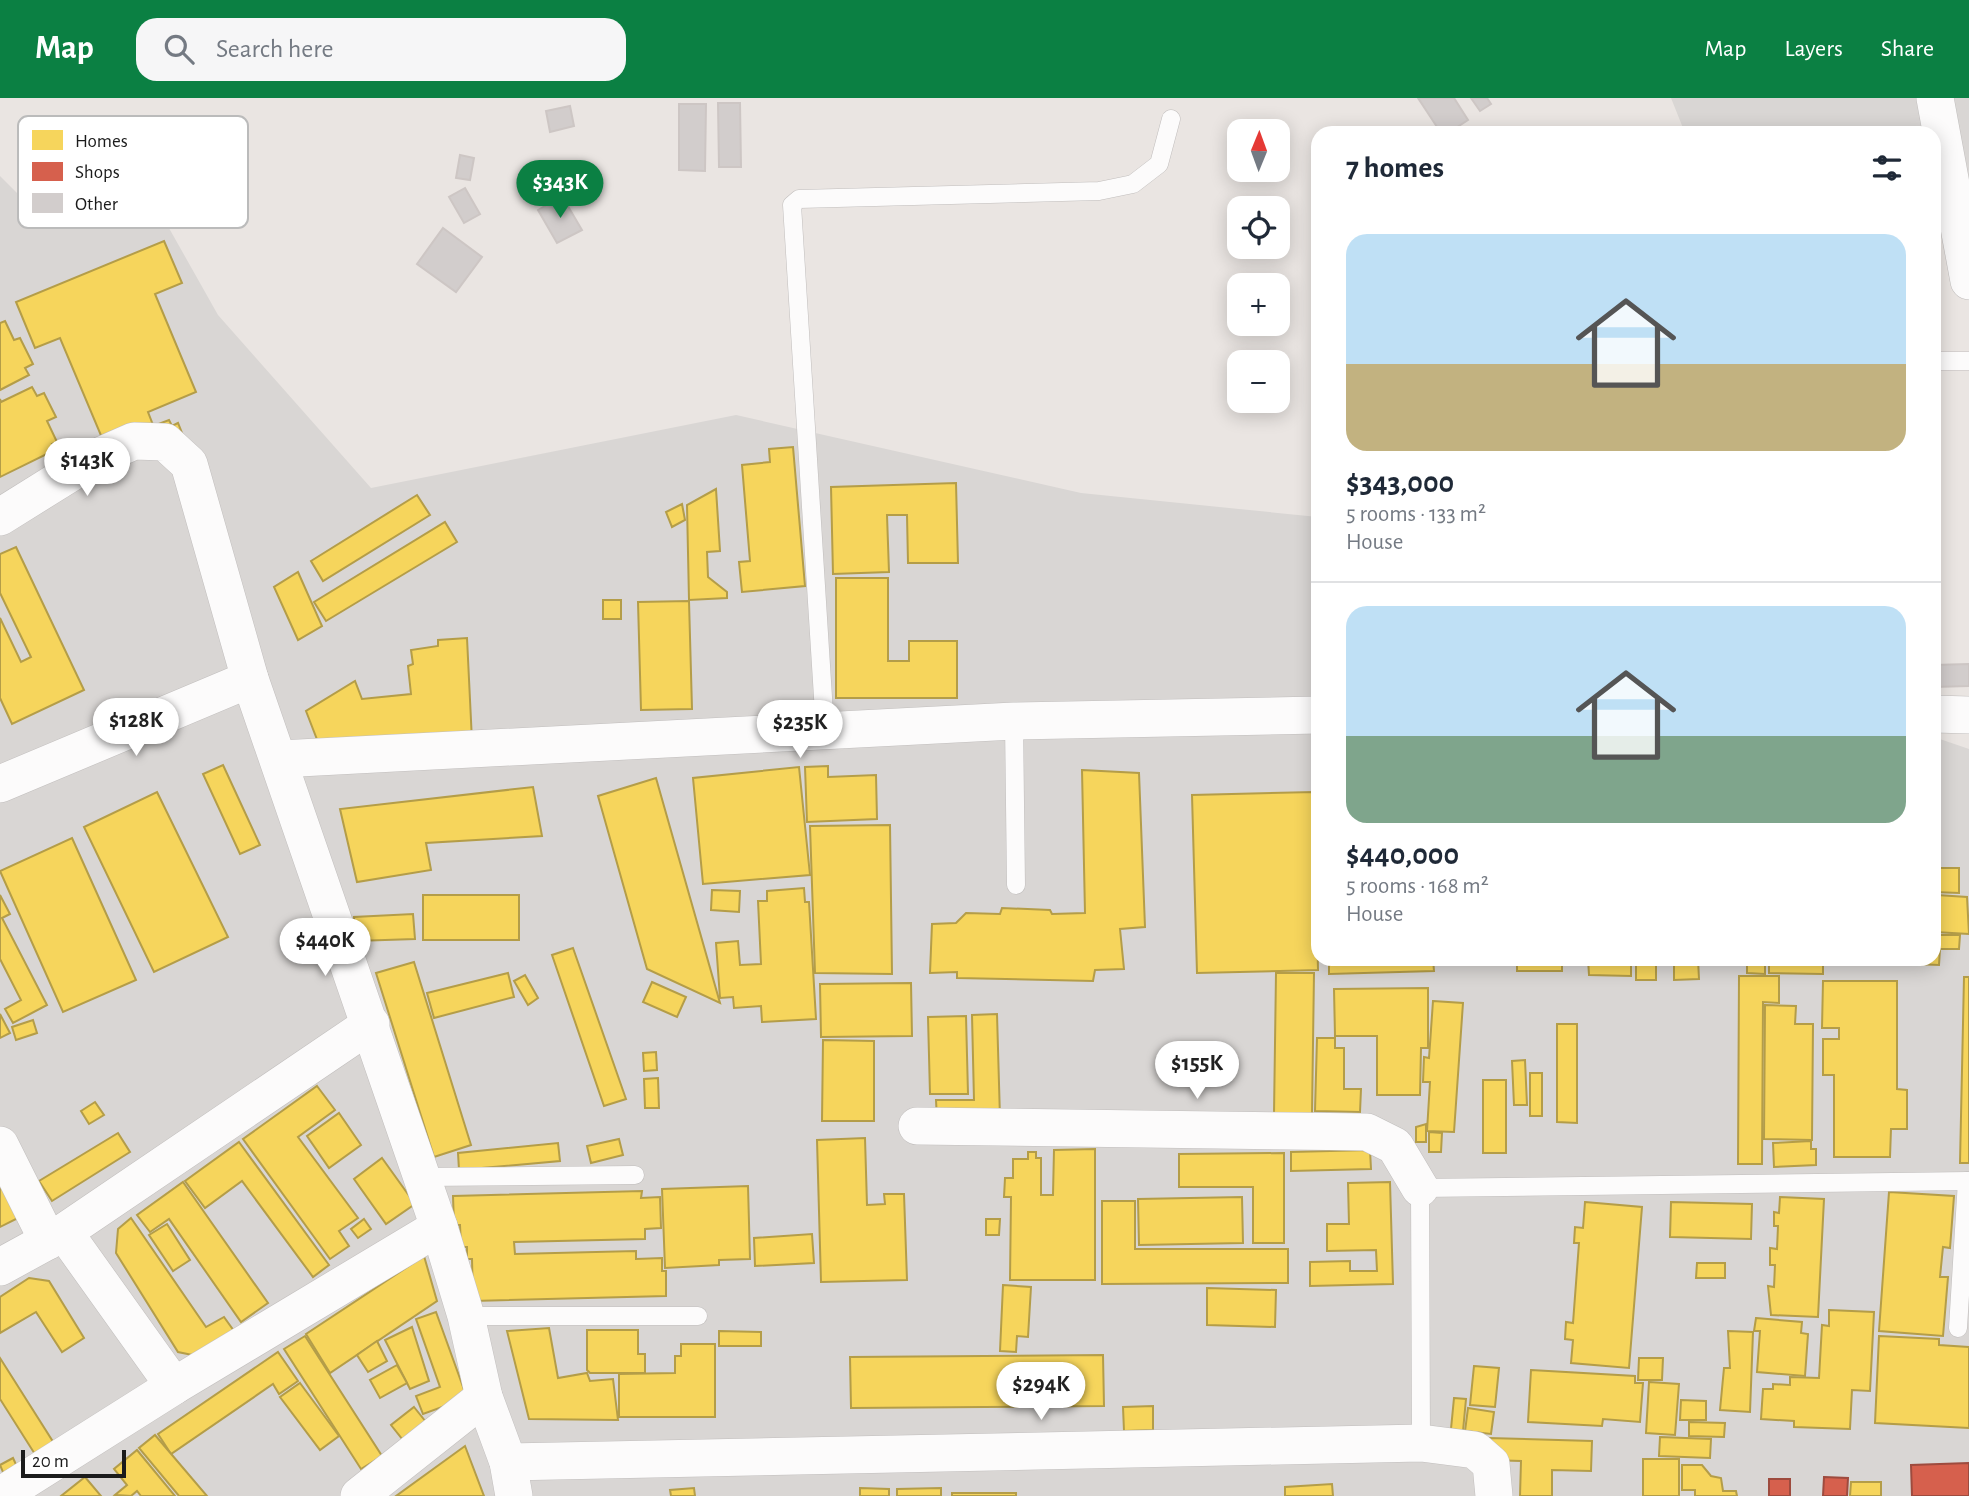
<!DOCTYPE html>
<meta charset="utf-8">
<style>
:root{--surface:#fff;--page:#f6f6f7;--text:#1f2937;--muted:#747a83;--line:#e0e1e3;--accent:#0b8043}
body{margin:0;font-family:"Alegreya Sans",sans-serif;background:var(--page);color:var(--text);height:100vh;display:flex;flex-direction:column;font-size:26px;white-space:nowrap}
*{box-sizing:border-box;margin:0}
p{font-size:23px;color:var(--muted)}
.icon{flex:none;width:38px;height:38px;fill:none;stroke:currentColor;stroke-width:2;stroke-linecap:round;stroke-linejoin:round}
.map{position:relative;flex:1;overflow:hidden}
.panel{position:absolute;left:1311px;top:28px;width:630px;height:840px;display:flex;flex-direction:column;background:var(--surface);border-radius:21px;box-shadow:0 4px 18px #0003}
.panel>*{flex:none}
.needle{width:46px;rotate:1deg}
.fabs{position:absolute;left:1227px;top:21px;display:grid;gap:14px}
.fabs a{display:grid;place-items:center;width:63px;height:63px;border-radius:14px;background:var(--surface);box-shadow:0 4px 18px #0003;font-size:35px}
.scale{position:absolute;left:21px;bottom:18px;width:105px;box-sizing:border-box;padding-left:7px;border:4px solid #1b1b1b;border-top:0;font-size:19px;line-height:24px;white-space:nowrap;color:#1b1b1b;-webkit-text-stroke:5px #fff;paint-order:stroke}
.price{position:absolute;translate:-50% -60px;padding:0 16px;border-radius:24px;background:#fff;color:#222;font-size:23px;line-height:46px;filter:drop-shadow(0 2px 4px #0008)}
.price::after{content:'';position:absolute;left:50%;top:42px;width:21px;height:16px;margin-left:-10px;background:inherit;clip-path:polygon(0 0,100% 0,50% 100%)}
.price.current{background:var(--accent);color:#fff}
ul{padding:0;list-style:none}
li{display:grid;align-content:center;gap:14px;height:371px;padding:0 35px}
li+li{border-top:2px solid var(--line)}
li span{display:grid;place-items:center;height:217px;border-radius:21px;color:#555}
li>.icon{margin-inline-start:auto}
span .icon{width:126px;height:126px;fill:#fffc;stroke-width:1}
li b{font-size:30px}
h2{display:flex;justify-content:space-between;align-items:center;height:84px;padding:0 35px;font-size:30px}
header{display:flex;align-items:center;gap:42px;box-sizing:border-box;height:98px;padding:0 35px;background:var(--accent);color:#fff}
header strong{font-size:33px}
nav{display:flex;gap:38px;margin-inline-start:auto;font-size:24px}
.search{width:490px;height:63px;background:var(--page);display:flex;align-items:center;gap:18px;box-sizing:border-box;padding:0 24px;border-radius:21px;color:var(--muted);font-size:26px}
.map>svg:first-child{display:block}
</style>
<header>
<strong>Map</strong>
<div class="search"><svg class="icon" aria-label="search" viewBox="0 0 24 24"><circle cx="10" cy="10" r="6"/><path d="M15 15l6 6"/></svg>Search here</div>
<nav><a>Map</a><a>Layers</a><a>Share</a></nav>
</header>
<div class="map">
<svg width="1969" height="1398" viewBox="0 0 1969 1398">
<rect width="100%" height="100%" fill="#eae5e2"/>
<g fill="#d9d6d4">
<path d="M1671 0H1969V128L1959 108 1934 102V35H1685Z"/>
<path d="M0 78 27 105 165 123 218 217 371 390 736 317 1081 395 1318 419V861H1934V639L1969 651V1398H0Z"/>
</g>
<g fill="#f6d55c" stroke="#b49d48" stroke-width="2">
<path d="M164 143 182 185 155 196 196 294 148 314 153 327 105 347 60 240 35 250 16 204Z"/>
<path d="M5 223 14 242 20 240 33 266 25 270 29 277 0 292V225Z"/>
<path d="M32 289 37 298 44 295 56 319 47 323 57 344 52 346 55 352 0 379V301L1 304Z"/>
<path d="M169 322 172 328 178 325 182 335 156 327Z"/>
<path d="M793 349 805 488 742 494 739 464 750 463 742 367 770 364 769 351Z"/>
<path d="M956 385 958 465H908L907 417H887L889 474 833 476 831 389Z"/>
<path d="M716 391 720 453 707 454 708 479 727 494V500L689 502 687 407Z"/>
<path d="M417 397 430 417 323 483 311 463Z"/>
<path d="M682 406 685 422 672 429 666 414Z"/>
<path d="M445 424 457 444 326 523 314 504Z"/>
<path d="M16 449 84 592 12 626 0 600V520L21 564 31 559 0 495V456Z"/>
<path d="M298 474 322 528 298 542 274 489Z"/>
<path d="M836 480H888V563H909V543H957V600H836Z"/>
<rect x="603" y="502" width="18" height="19"/>
<path d="M689 503 692 611 641 612 638 504Z"/>
<path d="M467 540 472 643 318 644 306 613 355 583 362 601 411 596 408 568 413 566 411 552 438 548V542Z"/>
<path d="M223 667 260 747 240 756 203 676Z"/>
<path d="M828 668V679L876 677 877 721 807 724 805 669Z"/>
<path d="M799 669 810 777 703 786 693 680Z"/>
<path d="M1082 672 1139 675 1145 829 1120 831 1124 871 1095 872 1093 883 957 880V874L930 875 932 826 956 825 966 815 1000 816 1002 810 1050 812 1052 816 1085 815Z"/>
<path d="M656 680 720 905 647 871 598 698Z"/>
<path d="M533 689 542 738 426 745 431 772 357 784 340 711Z"/>
<path d="M157 694 228 839 154 874 84 729Z"/>
<path d="M1314 694 1318 872 1197 875 1192 697Z"/>
<path d="M890 727 892 876 815 875 810 728Z"/>
<path d="M72 740 136 882 63 914 0 773Z"/>
<path d="M1934 770H1959V795L1934 794Z"/>
<path d="M804 790 805 804H809L816 921 762 924 761 908 734 910 733 899 720 900 716 845 738 843 740 867 761 866 758 803H767V793Z"/>
<path d="M712 792 740 793 739 814 711 812Z"/>
<path d="M0 797 10 816 2 820 47 907 13 925 5 911 21 902 0 861Z"/>
<rect x="423" y="797" width="96" height="45"/>
<path d="M1937 797 1967 799 1969 836 1935 834Z"/>
<path d="M413 816 415 841 355 843 354 819Z"/>
<path d="M1934 837H1960L1959 851H1940L1939 867 1914 866V861H1934Z"/>
<path d="M573 850 626 1001 604 1008 552 857Z"/>
<path d="M1329 861H1433L1434 873 1329 876Z"/>
<rect x="1517" y="861" width="45" height="12"/>
<path d="M1588 861H1631V878L1589 877Z"/>
<rect x="1636" y="861" width="20" height="21"/>
<path d="M1674 861H1698L1699 881 1674 882Z"/>
<path d="M1747 861H1765V876L1747 875Z"/>
<path d="M1769 861H1823V876L1769 875Z"/>
<path d="M414 864 471 1047 434 1059 376 875Z"/>
<path d="M508 875 514 899 434 920 427 895Z"/>
<path d="M1276 875H1314L1312 1016H1274Z"/>
<path d="M525 877 538 900 528 907 514 883Z"/>
<path d="M1739 878H1779V905L1763 904 1762 1066H1738Z"/>
<path d="M1964 879H1969V1065H1960Z"/>
<path d="M1823 883H1897V991L1907 992V1031H1891L1890 1059H1834V977H1823V941H1839V930H1822Z"/>
<path d="M652 884 686 899 677 919 643 904Z"/>
<path d="M911 885 912 938 821 939 820 886Z"/>
<path d="M1428 890V950H1421L1420 997H1377V938H1335L1334 891Z"/>
<path d="M1433 903 1463 905 1454 1034 1427 1033 1430 984H1423L1424 959 1429 960Z"/>
<path d="M1765 907 1796 908 1795 926H1813L1812 1042 1764 1041Z"/>
<path d="M0 916 10 935 0 940Z"/>
<path d="M997 916 1000 1020 937 1022 936 1002H974L972 917Z"/>
<path d="M966 918 968 996H930L928 919Z"/>
<path d="M33 922 37 935 16 942 12 929Z"/>
<path d="M1557 926H1577V1025L1557 1024Z"/>
<path d="M1317 940H1335V950H1344V991H1361L1360 1014 1315 1013Z"/>
<path d="M823 942 874 943V1023H822Z"/>
<path d="M656 954 657 972 644 973 643 955Z"/>
<path d="M1525 962 1527 1007H1514L1512 963Z"/>
<rect x="1530" y="975" width="12" height="43"/>
<path d="M658 980 659 1010H645L644 981Z"/>
<rect x="1483" y="982" width="23" height="73"/>
<path d="M317 988 335 1012 298 1039 358 1120 339 1133 349 1148 330 1161 243 1041Z"/>
<path d="M95 1004 104 1017 89 1026 81 1013Z"/>
<path d="M339 1015 361 1047 329 1070 307 1038Z"/>
<path d="M1426 1026V1044H1416V1029Z"/>
<path d="M1429 1034 1442 1035 1441 1054H1429Z"/>
<path d="M118 1035 130 1054 52 1103 39 1083Z"/>
<path d="M865 1040 867 1107 885 1106 884 1096H904L907 1182 821 1184 817 1042Z"/>
<path d="M619 1041 623 1057 591 1065 587 1048Z"/>
<path d="M1811 1043V1051H1816V1067L1774 1069 1773 1045Z"/>
<path d="M239 1044 329 1167 313 1179 242 1083 205 1110 185 1083Z"/>
<path d="M558 1045 560 1063 459 1072 458 1055Z"/>
<path d="M1095 1051V1182H1010L1011 1099H1004L1005 1080H1013V1061H1028V1054H1036V1060H1041V1097H1053L1054 1052Z"/>
<path d="M1370 1052 1371 1071 1291 1073V1054Z"/>
<path d="M1284 1055V1145H1253V1089H1179V1056Z"/>
<path d="M382 1060 415 1106 386 1126 354 1081Z"/>
<path d="M183 1084 268 1205 241 1224 169 1121 150 1134 137 1117Z"/>
<path d="M1390 1084 1393 1186 1310 1188V1164L1350 1163V1173H1377L1376 1152 1327 1153V1126H1349L1348 1085Z"/>
<path d="M748 1088 750 1161 719 1162V1167L665 1170 662 1091Z"/>
<path d="M2 1089 18 1120 0 1129V1090Z"/>
<path d="M642 1093 641 1100 660 1099 661 1130 645 1131V1141L514 1144 515 1156 636 1153V1161L662 1160V1173H666V1198L473 1203 472 1161H467V1149H461L460 1127H454L453 1098Z"/>
<path d="M1889 1094 1954 1098 1950 1150 1943 1149 1940 1179H1948L1943 1238 1879 1233Z"/>
<path d="M1242 1099 1243 1145 1139 1147 1138 1101Z"/>
<path d="M1780 1099 1824 1101 1818 1219 1771 1217 1768 1188 1774 1189 1775 1167H1770V1150L1777 1151 1778 1128H1774V1114L1779 1115Z"/>
<path d="M1102 1103H1135V1151H1288V1185L1102 1186Z"/>
<path d="M1585 1104 1642 1109 1629 1270 1571 1265 1573 1242 1565 1241 1566 1224 1573 1225 1579 1145H1574L1575 1129 1583 1130Z"/>
<path d="M1671 1104 1752 1106 1751 1141 1670 1139Z"/>
<path d="M131 1120 206 1229 224 1219 234 1233 197 1258 178 1254 116 1155 118 1131Z"/>
<path d="M364 1121 371 1131 358 1140 351 1131Z"/>
<path d="M986 1121H1000L999 1137H986Z"/>
<path d="M167 1126 190 1162 173 1173 149 1137Z"/>
<path d="M812 1136 814 1165 755 1168 754 1140Z"/>
<path d="M424 1158 437 1203 330 1275 306 1236Z"/>
<path d="M1697 1165H1725V1180H1696Z"/>
<path d="M29 1180 49 1183 84 1240 62 1254 36 1214 0 1235V1199Z"/>
<path d="M1003 1187 1031 1189 1028 1239 1017 1238 1016 1254 1000 1253Z"/>
<path d="M1207 1190 1276 1192 1275 1229 1207 1227Z"/>
<path d="M1829 1212 1874 1214 1870 1293 1852 1292 1850 1331 1794 1329V1323L1761 1321 1763 1291H1773V1286L1790 1287V1279L1819 1280 1822 1227 1829 1228Z"/>
<path d="M436 1214 467 1300 423 1316 416 1298 440 1289 416 1221Z"/>
<path d="M1756 1220 1802 1224 1801 1235 1808 1236 1805 1278 1757 1274 1760 1233H1754Z"/>
<path d="M412 1229 429 1283 410 1291 385 1242Z"/>
<path d="M549 1230 558 1280 587 1275 590 1283 613 1281 618 1322 529 1321 507 1233Z"/>
<path d="M587 1232H638V1256H645V1275H590L587 1272Z"/>
<path d="M719 1233 761 1234V1248H719Z"/>
<path d="M1728 1233 1753 1234 1750 1314 1720 1312 1724 1270H1730Z"/>
<path d="M305 1238 382 1358 361 1371 284 1251Z"/>
<path d="M1879 1238 1939 1241V1247L1969 1249V1330L1875 1325Z"/>
<path d="M377 1243 387 1263 368 1274 357 1257Z"/>
<path d="M681 1246H715V1319H619V1276L675 1275V1258H681Z"/>
<path d="M278 1254 298 1283 279 1296 273 1286 171 1356 158 1336Z"/>
<path d="M1103 1257 1104 1308 851 1310 850 1259Z"/>
<path d="M0 1260 57 1350 38 1361 0 1301Z"/>
<path d="M1639 1260H1663L1662 1282H1638Z"/>
<path d="M397 1267 407 1285 380 1300 370 1282Z"/>
<path d="M1474 1268 1499 1270 1495 1309 1470 1307Z"/>
<path d="M1531 1272 1635 1278V1285H1643L1640 1324 1603 1321 1602 1328 1528 1324Z"/>
<path d="M1649 1284 1679 1286 1675 1337 1646 1335Z"/>
<path d="M300 1285 339 1338 320 1352 280 1299Z"/>
<path d="M1454 1300 1466 1301 1463 1333 1451 1331Z"/>
<path d="M1681 1302 1706 1303V1322H1680Z"/>
<path d="M1153 1308V1332L1124 1333 1123 1309Z"/>
<path d="M414 1309 426 1324 403 1342 391 1327Z"/>
<path d="M1468 1310 1494 1314 1491 1336 1465 1333Z"/>
<path d="M1689 1324 1725 1325 1724 1339 1689 1338Z"/>
<path d="M155 1337 207 1398H179L139 1350Z"/>
<path d="M1660 1339 1711 1341 1710 1360 1659 1358Z"/>
<path d="M1488 1340 1592 1343 1591 1373 1552 1372V1398H1520L1521 1363 1488 1362Z"/>
<path d="M465 1348 484 1398H396Z"/>
<path d="M137 1352 175 1398H141L137 1393 131 1398 115 1397 127 1387 114 1371Z"/>
<path d="M13 1360 19 1373 5 1379 0 1367Z"/>
<rect x="1643" y="1361" width="36" height="37"/>
<path d="M1682 1367H1702L1711 1378 1721 1380 1723 1393H1736L1737 1398H1695V1392H1682Z"/>
<path d="M85 1379 101 1398H61Z"/>
<path d="M1851 1384H1881V1398H1850Z"/>
<path d="M1332 1386 1333 1398H1285V1389Z"/>
<path d="M694 1390 695 1398H671L670 1392Z"/>
<path d="M860 1390 889 1391V1398H860Z"/>
<path d="M941 1390V1398H897V1391Z"/>
<rect x="952" y="1395" width="64" height="3"/>
</g>
<g fill="#d6604d" stroke="#9e4b3e" stroke-width="2">
<path d="M1969 1365V1398H1912L1911 1367Z"/>
<path d="M1824 1379 1848 1380 1847 1398H1823Z"/>
<rect x="1769" y="1381" width="21" height="17"/>
</g>
<g fill="#d2cdcc" stroke="#cdc6c4" stroke-width="2">
<path d="M1418 0H1454L1468 22 1448 35H1441Z"/>
<path d="M1471 0H1487L1491 6 1480 13Z"/>
<path d="M718 5H740L741 69H719Z"/>
<path d="M679 6H706L705 73 679 72Z"/>
<path d="M570 8 574 28 550 34 546 13Z"/>
<path d="M460 57 474 60 470 82 456 80Z"/>
<path d="M465 90 480 116 464 125 449 99Z"/>
<path d="M562 98 582 132 557 145 538 112Z"/>
<path d="M443 130 482 159 456 194 417 166Z"/>
<path d="M1969 566V588L1934 589V567Z"/>
</g>
<g fill="none" stroke-linecap="round" stroke-linejoin="round">
<defs>
<g id="lane">
<path d="M1934 263H1969"/>
<path d="M1014 623 1016 787"/>
<path d="M825 631 792 107 799 101 1099 93 1133 86 1159 66 1171 21"/>
<path d="M423 1079 635 1077"/>
<path d="M466 1218H698"/>
<path d="M1958 1230 1967 1083"/>
<path d="M1421 1345 1420 1090 1969 1083"/>
</g>
<g id="street">
<path d="M1935 0 1969 183"/>
<path d="M0 419 93 361 134 343 165 344 189 366 250 581 439 1129 466 1218 484 1299 508 1364 514 1398"/>
<path d="M1934 616 1969 617"/>
<path d="M280 661 1014 623 1318 617"/>
<path d="M0 686 250 581"/>
<path d="M917 1028 1367 1034 1395 1048 1420 1090"/>
<path d="M0 1047 48 1143"/>
<path d="M64 1134 174 1288"/>
<path d="M0 1169 64 1134 371 926"/>
<path d="M508 1364 1421 1345 1475 1352 1491 1366 1494 1398"/>
<path d="M0 1398 174 1288 439 1129"/>
<path d="M359 1398 484 1299"/>
</g>
</defs>
<use href="#lane" stroke="#c1bebd" stroke-width="19"/>
<use href="#street" stroke="#c1bebd" stroke-width="38"/>
<use href="#lane" stroke="#fcfbfb" stroke-width="18"/>
<use href="#street" stroke="#fcfbfb" stroke-width="37"/>
</g>
<rect x="18" y="18" width="230" height="112" rx="10" fill="#fff" stroke="#bbb" stroke-width="2"/>
<rect x="32" y="32" width="31" height="20" fill="#f6d55c"/>
<rect x="32" y="64" width="31" height="19" fill="#d6604d"/>
<rect x="32" y="95" width="31" height="20" fill="#d2cdcc"/>
<g font-size="19" fill="#1b1b1b">
<text x="75" y="49">Homes</text>
<text x="75" y="80">Shops</text>
<text x="75" y="112">Other</text>
</g>
</svg>
<div class="fabs">
<a><svg class="needle" viewBox="-14 -14 28 28"><path d="M0-13l5 13h-10z" fill="#e53935"/><path d="M0 13l5-13h-10z" fill="#747a83"/></svg></a>
<a><svg class="icon" aria-label="locate" viewBox="0 0 24 24"><circle cx="12" cy="12" r="6"/><path d="M12 2v4M12 18v4M2 12h4M18 12h4"/></svg></a>
<a>+</a>
<a>−</a>
</div>
<div class="scale">20 m</div>
<b class="price current" style="left:560px;top:122px">$343K</b>
<b class="price" style="left:87px;top:400px">$143K</b>
<b class="price" style="left:136px;top:660px">$128K</b>
<b class="price" style="left:800px;top:662px">$235K</b>
<b class="price" style="left:325px;top:880px">$440K</b>
<b class="price" style="left:1197px;top:1003px">$155K</b>
<b class="price" style="left:1041px;top:1324px">$294K</b>
<section class="panel">
<h2>7 homes<svg class="icon" aria-label="filters" viewBox="0 0 24 24"><path d="M4 7h16M4 17h16"/><circle cx="9" cy="7" r="2"/><circle cx="15" cy="17" r="2"/></svg></h2>
<ul>
<li><span style="background:linear-gradient(#bfe0f5 60%,#c2b280 0)"><svg class="icon" aria-label="home" viewBox="0 0 24 24"><path d="M3 11l9-7 9 7M6 9v11h12V9"/></svg></span><div><b>$343,000</b><p>5 rooms · 133 m²</p><p>House</p></div></li>
<li><span style="background:linear-gradient(#bfe0f5 60%,#7fa58c 0)"><svg class="icon" aria-label="home" viewBox="0 0 24 24"><path d="M3 11l9-7 9 7M6 9v11h12V9"/></svg></span><div><b>$440,000</b><p>5 rooms · 168 m²</p><p>House</p></div></li>
</ul>
</section>
</div>
